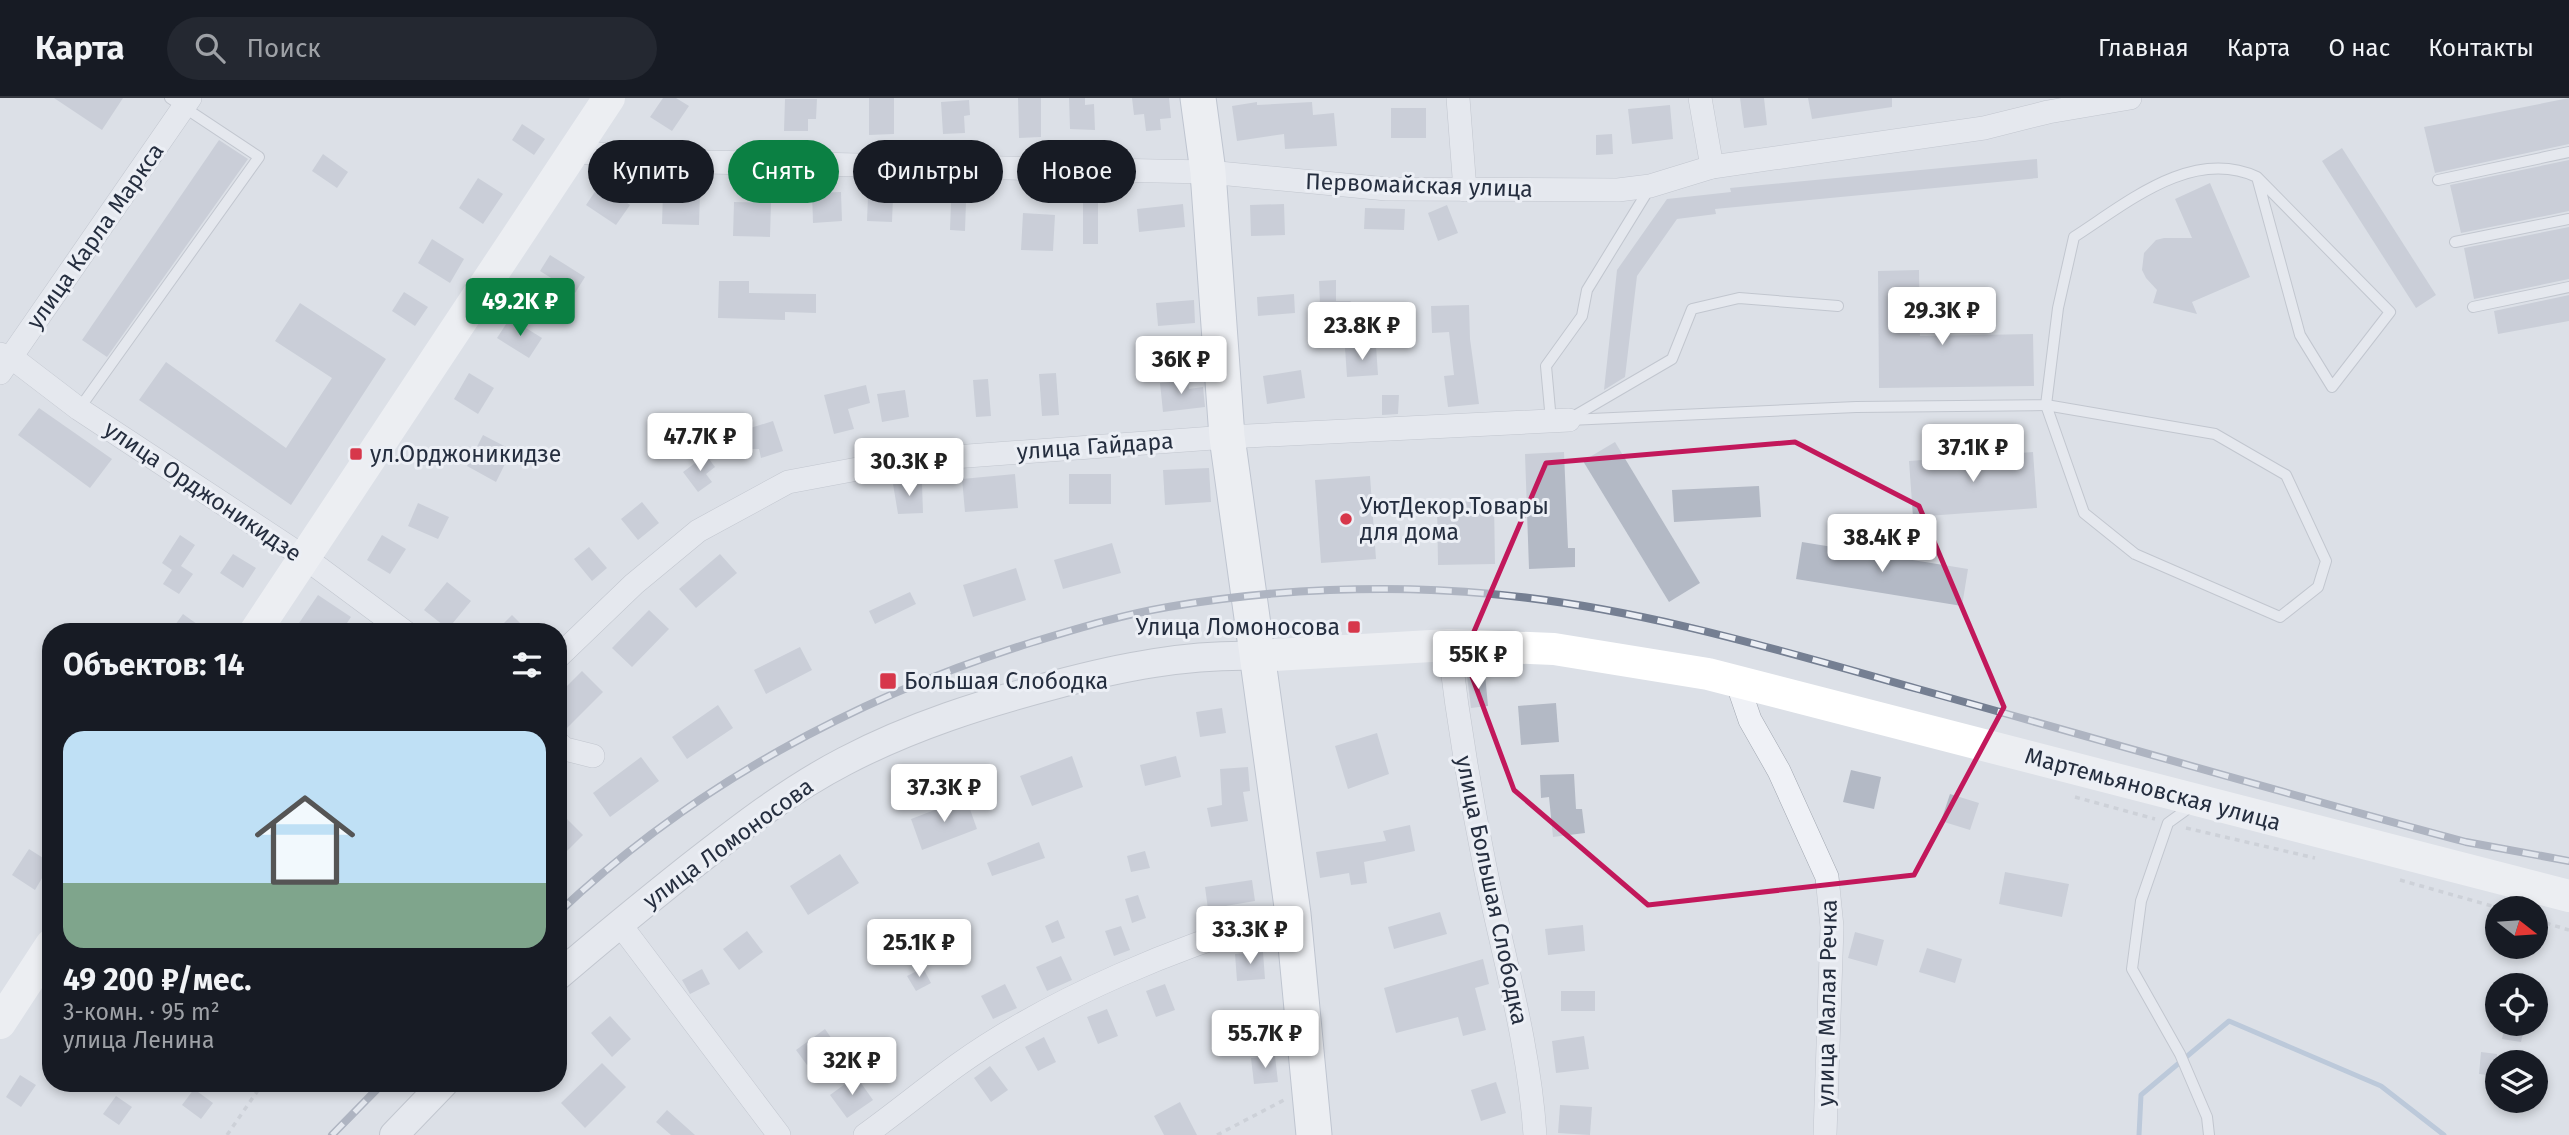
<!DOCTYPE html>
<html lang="ru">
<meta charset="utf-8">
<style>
:root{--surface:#171b24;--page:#242831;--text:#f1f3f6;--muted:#9ea1a6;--line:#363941;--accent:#0b8043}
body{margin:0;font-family:"Fira Sans",sans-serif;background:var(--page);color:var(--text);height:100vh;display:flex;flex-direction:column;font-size:26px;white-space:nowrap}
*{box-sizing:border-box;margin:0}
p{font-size:23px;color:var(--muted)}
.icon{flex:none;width:38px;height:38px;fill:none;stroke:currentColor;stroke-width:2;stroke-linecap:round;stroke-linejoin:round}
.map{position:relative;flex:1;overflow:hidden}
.side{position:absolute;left:42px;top:525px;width:525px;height:469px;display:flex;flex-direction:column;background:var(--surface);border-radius:28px;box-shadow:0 4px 10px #0003}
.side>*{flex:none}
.top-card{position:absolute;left:588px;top:42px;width:665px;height:63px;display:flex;gap:14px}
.needle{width:46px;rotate:107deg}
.fabs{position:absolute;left:2485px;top:798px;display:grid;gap:14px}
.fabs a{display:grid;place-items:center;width:63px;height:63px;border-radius:50%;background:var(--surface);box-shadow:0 4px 10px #0003;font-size:35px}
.price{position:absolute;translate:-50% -60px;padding:0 16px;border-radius:7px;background:#fff;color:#222;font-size:23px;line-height:46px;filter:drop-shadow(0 2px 4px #0008)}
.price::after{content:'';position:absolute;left:50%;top:42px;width:21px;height:16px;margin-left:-10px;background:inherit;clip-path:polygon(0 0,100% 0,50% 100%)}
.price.selected{background:var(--accent);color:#fff}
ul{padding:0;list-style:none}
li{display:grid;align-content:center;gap:14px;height:371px;padding:0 21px}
li span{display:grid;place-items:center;height:217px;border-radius:21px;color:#555}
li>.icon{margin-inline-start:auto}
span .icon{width:126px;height:126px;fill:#fffc;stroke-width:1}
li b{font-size:30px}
h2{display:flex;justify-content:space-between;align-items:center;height:84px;padding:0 21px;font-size:30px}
.tag{padding:0 24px;border-radius:32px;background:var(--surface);box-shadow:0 4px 10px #0003;font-size:24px;line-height:63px}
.tag.selected{background:var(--accent);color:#fff}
header{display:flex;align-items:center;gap:42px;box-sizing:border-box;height:98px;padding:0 35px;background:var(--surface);border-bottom:2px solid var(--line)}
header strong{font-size:33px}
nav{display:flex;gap:38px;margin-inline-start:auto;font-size:24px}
.search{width:490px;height:63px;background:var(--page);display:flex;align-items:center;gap:18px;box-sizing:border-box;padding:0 24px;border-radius:38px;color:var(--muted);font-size:26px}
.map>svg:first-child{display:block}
</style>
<header>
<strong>Карта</strong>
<div class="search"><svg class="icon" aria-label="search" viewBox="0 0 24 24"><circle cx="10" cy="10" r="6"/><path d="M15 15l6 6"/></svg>Поиск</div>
<nav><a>Главная</a><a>Карта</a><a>О нас</a><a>Контакты</a></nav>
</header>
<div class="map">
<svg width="2569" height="1037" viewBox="0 0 2569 1037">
<rect width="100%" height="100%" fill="#dce0e7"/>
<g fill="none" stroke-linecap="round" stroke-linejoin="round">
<path stroke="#94adca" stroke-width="5" d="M2139 1037 2141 997 2229 923 2381 988 2444 1037"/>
</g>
<g fill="#b3b9c5">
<path d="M54 0H123L102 32Z"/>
<path d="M663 0H676L689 8 672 33 650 19Z"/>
<path d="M869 0H894V36L869 37Z"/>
<path d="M1018 0H1041V39L1019 40Z"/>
<path d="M1069 0H1085V7L1094 6 1095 32 1070 31Z"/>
<path d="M1132 0H1169L1171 20 1160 21 1161 32 1146 33 1144 16 1134 17Z"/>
<path d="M1740 0H1764L1767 27 1744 30Z"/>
<path d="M1808 0H1892V9L1812 21Z"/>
<path d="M2569 0V46L2435 75 2424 29Z"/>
<path d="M785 1H817L816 21H808V33H784Z"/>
<path d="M969 2 970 17 964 18 965 35 943 36 941 4Z"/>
<path d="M1257 4V7L1312 4 1313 17 1334 15 1337 48 1285 51 1284 36 1237 43 1232 8Z"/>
<path d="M1670 7 1673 41 1632 46 1628 11Z"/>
<rect x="1391" y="10" width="35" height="30"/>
<path d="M522 26 545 41 534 57 512 42Z"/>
<path d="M1612 36 1613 56 1596 57V37Z"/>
<path d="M219 42 248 61 107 259 82 242Z"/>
<path d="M2342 50 2436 197 2416 210 2322 63Z"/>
<path d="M323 56 348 74 337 90 312 73Z"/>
<path d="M2037 61 2038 80 1715 111 1716 116 1677 121 1637 178 1625 279 1604 292 1617 172 1667 101 1731 94 1730 90Z"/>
<path d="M2569 62V113L2461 135 2450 87Z"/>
<path d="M478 80 503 96 483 126 459 110Z"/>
<path d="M2210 85 2250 179 2192 204 2197 216 2153 205 2157 192 2146 180 2142 172 2144 155 2156 142 2164 140H2192L2175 101Z"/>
<path d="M600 86 630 107 616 127 586 107Z"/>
<path d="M663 93 700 94 699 127 662 126Z"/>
<path d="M841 94 842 123 813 125 812 95Z"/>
<path d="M868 98 893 99 892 124 867 123Z"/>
<path d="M734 104 771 105 770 139 733 138Z"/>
<path d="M951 104H966L965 133 950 132Z"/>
<rect x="1083" y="104" width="15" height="42"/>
<path d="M1183 106 1185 129 1139 134 1137 111Z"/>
<path d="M1284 106 1285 137 1251 138 1250 107Z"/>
<path d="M1447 107 1458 135 1438 143 1428 115Z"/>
<path d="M1365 110 1405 111 1404 132 1364 131Z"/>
<path d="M1023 115 1055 117 1053 153 1021 152Z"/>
<path d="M2569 129V181L2474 201 2464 150Z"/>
<path d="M432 141 464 161 450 185 418 165Z"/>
<path d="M550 157 585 179 575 195 540 173Z"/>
<path d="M1919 172 1920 238 2033 236 2034 288 1879 290 1878 173Z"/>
<path d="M1336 182V203H1350L1359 209 1362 219 1350 226 1340 221 1336 206 1320 207 1319 183Z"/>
<path d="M719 183H749V195L816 196V215L785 214V222L718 220Z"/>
<path d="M404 194 428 209 415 228 392 213Z"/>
<path d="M1294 196 1295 215 1258 218 1257 199Z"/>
<path d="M2569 197V223L2498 236 2494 213Z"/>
<path d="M1194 202 1195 225 1158 228 1156 205Z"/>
<path d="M300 205 386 261 291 407 139 302 166 264 286 350 332 280 275 243Z"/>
<path d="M1469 207 1470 241 1479 306 1448 309 1444 278 1454 277 1449 234 1432 235 1431 208Z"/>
<path d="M510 220 542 240 529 260 497 240Z"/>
<path d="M1393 221 1395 245 1379 238 1378 223Z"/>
<path d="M1376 248 1378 277 1347 279 1345 250Z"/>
<path d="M1301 272 1305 300 1267 306 1263 278Z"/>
<path d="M469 275 494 290 478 316 454 301Z"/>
<path d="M1056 275 1059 317 1042 318 1039 276Z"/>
<path d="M988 281 991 318 976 319 973 282Z"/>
<path d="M1188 282 1189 291 1203 289 1205 309 1163 314 1160 285Z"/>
<path d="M866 287 870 305 848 311 854 331 834 336 824 297Z"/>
<path d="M905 292 909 319 882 324 877 296Z"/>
<path d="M1382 297H1399L1398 316 1382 317Z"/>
<path d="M39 310 112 361 90 390 18 337Z"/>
<path d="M773 323 783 353 761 360 759 351H750L744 332Z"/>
<path d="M483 337 512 352 496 384 467 368Z"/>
<path d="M1615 344 1700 485 1669 504 1583 363Z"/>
<path d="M1564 354 1568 450H1575V469L1529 471 1525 356Z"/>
<path d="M2033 354 2037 410 1913 419 1909 363Z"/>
<path d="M706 357 715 369 706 376 712 384 698 394 683 374Z"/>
<path d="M1209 370 1211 404 1165 407 1163 372Z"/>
<path d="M1015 376 1018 410 965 414 962 381Z"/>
<rect x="1069" y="376" width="42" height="30"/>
<path d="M1370 378 1376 461 1321 465 1315 382Z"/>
<path d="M922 385 923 415 898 416 893 386Z"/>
<path d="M1759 388 1761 419 1674 424 1672 392Z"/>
<path d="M1494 403 1495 466 1438 467 1437 404Z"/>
<path d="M642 404 659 425 638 442 621 421Z"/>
<path d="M418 405 449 419 438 441 408 428Z"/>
<path d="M180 437 195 447 181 468 193 476 179 496 163 486 172 472 162 465Z"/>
<path d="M382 437 406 451 390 476 367 462Z"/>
<path d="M1802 444 1968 471 1962 508 1796 481Z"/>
<path d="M1112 445 1121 475 1063 491 1054 462Z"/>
<path d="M589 449 607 470 592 483 574 461Z"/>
<path d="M233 456 256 470 243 490 220 475Z"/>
<path d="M720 456 737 475 696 510 679 491Z"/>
<path d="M1016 470 1026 502 973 519 963 487Z"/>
<path d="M447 484 471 503 448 531 424 512Z"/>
<path d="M910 494 916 506 875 526 869 513Z"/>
<path d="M318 497 351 519 341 534H293Z"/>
<path d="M649 512 669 531 632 569 612 550Z"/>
<path d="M183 516 208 534H170Z"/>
<path d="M512 517 529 534H495Z"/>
<path d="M800 549 812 572 766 596 754 572Z"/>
<path d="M582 573 603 594 564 633 558 631V597Z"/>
<path d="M1485 576 1488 608 1471 610 1467 578Z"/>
<path d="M1556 605 1559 644 1521 647 1518 608Z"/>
<path d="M718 607 733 630 687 661 672 639Z"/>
<path d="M1222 610 1226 635 1200 639 1196 614Z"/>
<path d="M1377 635 1389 676 1348 691 1335 648Z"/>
<path d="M1072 658 1083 689 1032 708 1020 678Z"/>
<path d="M1176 658 1181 679 1145 688 1140 667Z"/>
<path d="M641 659 659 683 610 719 593 695Z"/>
<path d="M1248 669 1250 693 1243 694 1248 723 1211 729 1207 710 1222 707 1220 671Z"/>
<path d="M1851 672 1881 679 1874 711 1843 704Z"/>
<path d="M1574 676 1576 711H1582L1585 735 1553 739 1549 699 1541 700 1540 677Z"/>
<path d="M1950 696 1979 705 1970 732 1941 723Z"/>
<path d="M966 700 977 731 922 752 911 721Z"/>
<path d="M558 712 583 737 558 762Z"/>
<path d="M1410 727 1415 753 1364 764 1367 785 1351 787 1349 775 1320 780 1316 754 1386 743 1383 733Z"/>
<path d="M1039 744 1045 760 992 778 987 765Z"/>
<path d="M29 751 51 765 35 792 12 777Z"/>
<path d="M1145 753 1150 770 1131 774 1127 758Z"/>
<path d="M840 756 859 785 808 817 790 788Z"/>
<path d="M2005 774 2069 786 2062 819 1999 806Z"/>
<path d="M1252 782 1255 803 1208 811 1205 789Z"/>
<path d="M1138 797 1146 820 1132 825 1125 801Z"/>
<path d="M1440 814 1447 836 1394 851 1388 829Z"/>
<path d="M1058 822 1065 840 1052 845 1045 828Z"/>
<path d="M1583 827 1585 853 1548 857 1545 831Z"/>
<path d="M1121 828 1130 852 1114 858 1105 833Z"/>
<path d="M747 833 763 854 739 872 723 851Z"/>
<path d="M1855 834 1884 842 1877 868 1848 860Z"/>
<path d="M1927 850 1962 861 1955 885 1919 874Z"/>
<path d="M1263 854 1265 881 1237 883 1235 856Z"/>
<path d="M1061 858 1072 882 1047 893 1036 869Z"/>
<path d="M1483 861 1489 886 1475 890 1486 932 1463 938 1458 919 1396 935 1384 890Z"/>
<path d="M923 870 931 885 916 893 907 878Z"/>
<path d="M702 871 710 886 690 896 682 882Z"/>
<path d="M1005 886 1017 910 993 921 981 898Z"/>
<path d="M1165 886 1175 912 1156 919 1146 893Z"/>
<rect x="1561" y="893" width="34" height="20"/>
<path d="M1107 911 1118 938 1098 946 1087 919Z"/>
<path d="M610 918 631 941 612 959 591 935Z"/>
<path d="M2505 926H2525L2521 944 2502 941Z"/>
<path d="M825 931 836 947 807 967 796 952Z"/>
<path d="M1584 938 1589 971 1556 975 1552 943Z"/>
<path d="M1044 939 1056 964 1038 973 1025 949Z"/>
<path d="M2481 954 2497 956V978L2479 976Z"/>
<path d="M1275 958 1278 984 1254 986 1251 960Z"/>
<path d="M602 965 626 989 585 1030 561 1005Z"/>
<path d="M990 968 1008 992 991 1004 974 980Z"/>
<path d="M20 977 36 987 21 1009 6 999Z"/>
<path d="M856 978 873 1002 847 1020 830 997Z"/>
<path d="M1496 984 1506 1015 1481 1023 1471 992Z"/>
<path d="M194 991 213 1005 201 1021 182 1007Z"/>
<path d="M116 998 132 1009 119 1027 103 1016Z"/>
<path d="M1180 1004 1197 1037H1164L1154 1018Z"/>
<path d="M1560 1007 1592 1009 1590 1037 1558 1035Z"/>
<path d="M667 1012 695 1037H671L656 1024Z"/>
</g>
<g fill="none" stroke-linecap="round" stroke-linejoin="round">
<defs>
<g id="service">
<path d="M2438 82 2569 54"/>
<path d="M2455 144 2569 121"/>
<path d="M2473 209 2569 189"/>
<path d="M2046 307 2215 336 2286 377 2326 463 2318 489 2280 519 2135 456 2084 415Z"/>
<path d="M79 311 259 59 170 0"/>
<path d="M1571 320 1672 261 1692 211 1739 200 1838 208"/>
<path d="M1569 322 1856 309 2046 307 2058 210 2074 139C2127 105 2192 49 2257 79L2390 214 2332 289 2300 237 2257 79"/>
<path d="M1551 323 1546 268 1582 218 1587 192 1649 91"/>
<path d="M2193 707 2168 725 2141 803 2132 871 2180 956 2207 1019 2209 1037"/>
</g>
<g id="minor">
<path d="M1458 0 1465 92"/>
<path d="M1700 0 1712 69"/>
<path d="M574 53 657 63 1208 74 1387 91 1618 92 1650 88 1712 69 1984 30 2048 14 2130 0"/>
<path d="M0 256 11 259 79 311 304 459 405 534"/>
<path d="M0 275 190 0"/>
<path d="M1449 547C1458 622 1470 695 1485 769 1503 858 1529 945 1535 1037"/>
<path d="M558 559 634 486 698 433 788 384 900 363 1227 339 1569 322"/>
<path d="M1737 584 1750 622 1779 673 1827 779 1832 829 1825 1037"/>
<path d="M558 645 565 651 593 658"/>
<path d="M619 825 779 1037"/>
<path d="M865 1037C897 1014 927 989 959 966 1052 900 1183 845 1293 816"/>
</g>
<g id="tertiary">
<path d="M558 878C601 841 645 805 689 770 739 731 789 692 845 663 912 628 982 606 1054 587 1121 569 1187 556 1257 558"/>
<path d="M394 1037 444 985"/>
</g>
<path id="primary" d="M1198 0 1208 74 1227 339 1293 816 1314 1037"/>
</defs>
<use href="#service" stroke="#a1a7b1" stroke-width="12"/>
<use href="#minor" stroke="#a1a7b1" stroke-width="24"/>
<use href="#tertiary" stroke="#a1a7b1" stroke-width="30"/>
<use href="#primary" stroke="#9ba4b4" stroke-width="37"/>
<g stroke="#babec6" stroke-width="3.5" stroke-dasharray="5 5" stroke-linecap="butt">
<path d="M2075 699 2155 721"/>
<path d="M2186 730 2315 760"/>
<path d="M2400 782 2499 810"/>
<path d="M2536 822 2569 832"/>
<path d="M227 1037 263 985"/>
<path d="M1217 1037 1286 1001"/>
</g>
<use href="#service" stroke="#eff1f6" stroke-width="10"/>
<use href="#minor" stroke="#eff1f6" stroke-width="23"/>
<use href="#tertiary" stroke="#eff1f6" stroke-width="28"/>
<g stroke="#fff" stroke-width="32">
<path d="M255 534 609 0"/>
<path d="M1257 558 1449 547 1554 551 1708 576 2569 798"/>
<path d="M0 925 51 847"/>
</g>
<use href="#primary" stroke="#fff" stroke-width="35"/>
<defs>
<g id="rail">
<path d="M558 815C691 689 856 599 1030 545 1076 531 1121 517 1168 509 1272 491 1387 486 1492 496 1637 509 1779 552 1918 591 2101 642 2283 695 2466 744L2569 763"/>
<path d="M332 1037 383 985"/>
</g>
</defs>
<use href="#rail" stroke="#757f92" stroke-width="8"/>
<use href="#rail" stroke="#eceff5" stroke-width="5" stroke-dasharray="16" stroke-linecap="butt"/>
</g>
<path d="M0 0H2569V1037H0ZM1795 344 1919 408 2004 609 1914 777 1648 807 1514 692 1464 557 1546 365Z" fill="#dce0e7" fill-opacity=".55" fill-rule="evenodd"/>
<path fill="none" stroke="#c2185b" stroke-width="5" stroke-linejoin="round" d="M1795 344 1919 408 2004 609 1914 777 1648 807 1514 692 1464 557 1546 365Z"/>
<g fill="#d7374b" stroke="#eceff5" stroke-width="2.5">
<rect x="349" y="349" width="14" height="14" rx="3.5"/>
<circle cx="1346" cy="421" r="7"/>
<rect x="1347" y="522" width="14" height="14" rx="3.5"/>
<rect x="879" y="574" width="18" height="18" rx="3.5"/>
</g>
<g text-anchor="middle" stroke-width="6" stroke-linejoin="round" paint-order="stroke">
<g font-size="23" fill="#252e3f" stroke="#eceff5">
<text transform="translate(1419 87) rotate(2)" y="8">Первомайская улица</text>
<text transform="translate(95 138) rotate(-55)" y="8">улица Карла Маркса</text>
<text transform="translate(1095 348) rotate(-4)" y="8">улица Гайдара</text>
<text transform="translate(203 393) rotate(34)" y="8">улица Орджоникидзе</text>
<text transform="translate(2153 691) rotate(15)" y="8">Мартемьяновская улица</text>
<text transform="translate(728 745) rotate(-36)" y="8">улица Ломоносова</text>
<text transform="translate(1492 792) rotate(78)" y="8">улица Большая Слободка</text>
<text transform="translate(1827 905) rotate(-89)" y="8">улица Малая Речка</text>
</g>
<g font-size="23" fill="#252e3f" stroke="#eceff5" text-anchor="start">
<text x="370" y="364">ул.Орджоникидзе</text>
<text x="1360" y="416">УютДекор.Товары<tspan x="1360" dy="26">для дома</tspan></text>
<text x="1340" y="537" text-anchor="end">Улица Ломоносова</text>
<text x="904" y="591">Большая Слободка</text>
</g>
</g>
</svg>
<div class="fabs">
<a><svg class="needle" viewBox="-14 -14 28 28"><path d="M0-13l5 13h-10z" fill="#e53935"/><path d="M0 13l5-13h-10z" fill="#9ea1a6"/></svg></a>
<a><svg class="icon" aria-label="locate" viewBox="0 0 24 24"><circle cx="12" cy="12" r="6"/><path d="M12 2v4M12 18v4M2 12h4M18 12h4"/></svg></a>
<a><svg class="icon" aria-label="layers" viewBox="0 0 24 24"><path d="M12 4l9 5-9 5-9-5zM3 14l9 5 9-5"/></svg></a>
</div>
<b class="price selected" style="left:520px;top:240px">49.2K ₽</b>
<b class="price" style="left:1942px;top:249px">29.3K ₽</b>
<b class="price" style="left:1362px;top:264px">23.8K ₽</b>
<b class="price" style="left:1181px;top:298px">36K ₽</b>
<b class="price" style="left:700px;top:375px">47.7K ₽</b>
<b class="price" style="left:1973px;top:386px">37.1K ₽</b>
<b class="price" style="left:909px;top:400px">30.3K ₽</b>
<b class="price" style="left:1882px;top:476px">38.4K ₽</b>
<b class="price" style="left:1478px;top:593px">55K ₽</b>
<b class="price" style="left:944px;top:726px">37.3K ₽</b>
<b class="price" style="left:1250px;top:868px">33.3K ₽</b>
<b class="price" style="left:919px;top:881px">25.1K ₽</b>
<b class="price" style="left:1265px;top:972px">55.7K ₽</b>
<b class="price" style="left:852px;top:999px">32K ₽</b>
<div class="top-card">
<a class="tag">Купить</a>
<a class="tag selected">Снять</a>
<a class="tag">Фильтры</a>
<a class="tag">Новое</a>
</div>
<section class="side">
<h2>Объектов: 14<svg class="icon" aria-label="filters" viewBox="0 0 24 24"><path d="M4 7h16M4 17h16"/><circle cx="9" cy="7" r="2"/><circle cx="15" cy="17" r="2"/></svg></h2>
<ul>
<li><span style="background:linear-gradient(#bfe0f5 70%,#7fa58c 0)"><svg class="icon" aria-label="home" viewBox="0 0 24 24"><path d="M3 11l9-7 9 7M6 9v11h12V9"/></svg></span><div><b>49 200 ₽/мес.</b><p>3-комн. · 95 m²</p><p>улица Ленина</p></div></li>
</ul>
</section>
</div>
